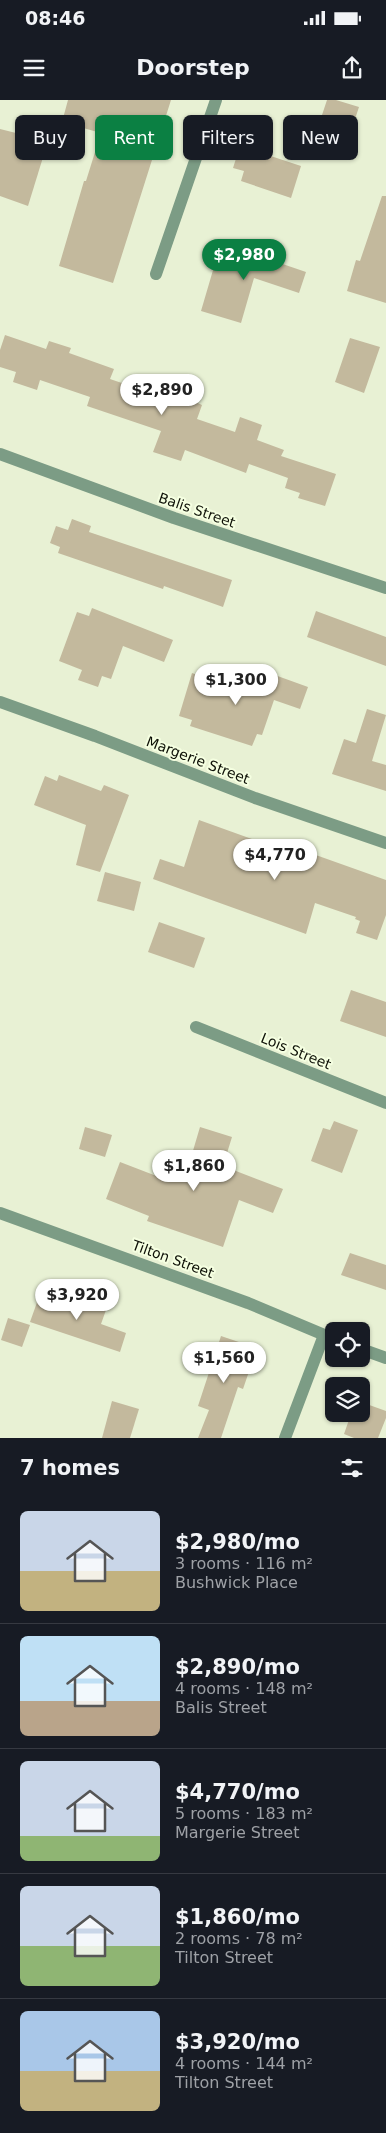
<!DOCTYPE html>
<meta charset="utf-8">
<style>
:root{--surface:#171b24;--page:#242831;--text:#f1f3f6;--muted:#9ea1a6;--line:#363941;--accent:#0b8043}
body{margin:0;font-family:"DejaVu Sans",sans-serif;background:var(--page);color:var(--text);height:100vh;display:flex;flex-direction:column;font-size:19px;white-space:nowrap}
*{box-sizing:border-box;margin:0}
p{font-size:16px;color:var(--muted)}
.icon{flex:none;width:28px;height:28px;fill:none;stroke:currentColor;stroke-width:2;stroke-linecap:round;stroke-linejoin:round}
.map{position:relative;height:1338px;overflow:hidden}
.panel{display:flex;flex-direction:column;background:var(--surface);flex:1}
.panel>*{flex:none}
.banner{position:absolute;left:15px;top:15px;width:356px;height:45px;display:flex;gap:10px}
.buttons{position:absolute;left:325px;top:1222px;display:grid;gap:10px}
.buttons a{display:grid;place-items:center;width:45px;height:45px;border-radius:8px;background:var(--surface);box-shadow:0 1px 4px #0004;font-size:25px}
.price{position:absolute;translate:-50% -42px;padding:0 11px;border-radius:18px;background:#fff;color:#222;font-size:16px;line-height:32px;filter:drop-shadow(0 1px 2px #0008)}
.price::after{content:'';position:absolute;left:50%;top:30px;width:15px;height:11px;margin-left:-8px;background:inherit;clip-path:polygon(0 0,100% 0,50% 100%)}
.price.selected{background:var(--accent);color:#fff}
ul{padding:0;list-style:none}
li{display:flex;align-items:center;gap:15px;height:125px;padding:0 20px}
li+li{border-top:1px solid var(--line)}
li span{display:grid;place-items:center;flex:none;width:140px;height:100px;border-radius:8px;color:#555}
li>.icon{margin-inline-start:auto}
span .icon{width:60px;height:60px;fill:#fffc;stroke-width:1}
li b{font-size:21px}
h2{display:flex;justify-content:space-between;align-items:center;height:60px;padding:0 20px;font-size:21px}
.tag{padding:0 18px;border-radius:8px;background:var(--surface);box-shadow:0 1px 4px #0004;font-size:18px;line-height:45px}
.tag.selected{background:var(--accent);color:#fff}
.status{display:flex;justify-content:space-between;align-items:center;height:35px;padding:0 25px;background:var(--surface);direction:ltr}
.status svg{height:14px;fill:currentColor}
header{display:flex;justify-content:space-between;align-items:center;height:65px;padding:0 20px;background:var(--surface);font-size:22px;font-weight:600}
.map>svg:first-child{display:block}
</style>
<div class="status"><b>08:46</b><svg viewBox="0 0 49 12"><path d="M0 12V9h3v3zM5 12V6h3v6zM10 12V3h3v9zM15 12V0h3v12zM26 1h20v11H26zM47 4h2v5h-2z"/></svg></div>
<header><svg class="icon" aria-label="menu" viewBox="0 0 24 24"><path d="M4 6h16M4 12h16M4 18h16"/></svg>Doorstep<svg class="icon" aria-label="share" viewBox="0 0 24 24"><path d="M12 15V3M7 8l5-5 5 5M5 13v7h14v-7"/></svg></header>
<div class="map">
<svg width="386" height="1338" viewBox="0 0 386 1338">
<rect width="100%" height="100%" fill="#e8f1d4"/>
<g fill="#c3b99d">
<path d="M68 0H171L113 183 59 166 84 81H86L101 33 62 22Z"/>
<path d="M327 0H336L359 7 351 31 329 25 330 21 321 18Z"/>
<path d="M0 29 48 41 28 106 0 96Z"/>
<path d="M240 46 301 66 291 98 241 81 244 71 233 68Z"/>
<path d="M382 96H386V203L347 191 356 160 360 161Z"/>
<path d="M221 143 306 172 299 193 254 178 241 223 201 211Z"/>
<path d="M5 235 46 249 49 241 71 248 69 253 114 269 110 279 166 298 168 292 189 299 202 305 197 319 235 332 240 317 262 325 257 340 284 350 281 356 336 374 325 406 298 398 300 393 285 388 288 378 249 364 246 373 185 350 181 361 153 352 161 331 87 306 90 297 40 280 37 290 13 282 16 272 0 267V250Z"/>
<path d="M350 238 380 247 364 293 335 282Z"/>
<path d="M72 419 91 426 89 432 232 480 223 507 164 486 163 489 58 453 60 447 50 443 56 426 68 430Z"/>
<path d="M92 508 173 540 164 562 123 546 111 579 102 576 98 587 78 580 82 570 59 561 77 512 89 516Z"/>
<path d="M316 511 386 537V566L307 537Z"/>
<path d="M192 573 203 577 204 574 266 594 272 574 308 587 300 609 274 600 262 635 257 634 252 646 190 626 192 620 179 616Z"/>
<path d="M367 609 386 615 372 661 386 665V691L332 674 344 639 356 643Z"/>
<path d="M59 675 101 691 104 685 129 695 100 772 76 765 86 725 34 705 45 676 57 681Z"/>
<path d="M199 720 291 753 294 745 314 752 313 754 386 780V815L377 840 356 833 360 821 355 819 356 817 315 803 306 834 153 779 160 759 184 767Z"/>
<path d="M105 772 141 782 134 811 97 801Z"/>
<path d="M159 822 205 838 194 868 148 852Z"/>
<path d="M351 890 386 902V937L340 921Z"/>
<path d="M334 1021 358 1030 342 1073 311 1061 323 1028 330 1030Z"/>
<path d="M85 1027 112 1035 105 1057 79 1049Z"/>
<path d="M200 1027 232 1037 223 1066 283 1089 273 1113 239 1100 223 1147 147 1121 149 1116 106 1099 120 1062 172 1082 175 1073 181 1075 183 1070 187 1071Z"/>
<path d="M350 1153 386 1165V1190L341 1175Z"/>
<path d="M40 1194 56 1200 58 1194 106 1210 101 1224 126 1233 120 1252 30 1222Z"/>
<path d="M8 1218 30 1225 22 1247 1 1240Z"/>
<path d="M221 1236 257 1248 243 1289 238 1287 221 1338H198L209 1310 198 1306Z"/>
<path d="M112 1301 139 1309 130 1338H102Z"/>
<path d="M361 1302 386 1311V1318L378 1338H354L344 1334 351 1314H361Z"/>
</g>
<g fill="none" stroke-linecap="round" stroke-linejoin="round">
<g stroke="#7c9c85" stroke-width="12">
<path d="M156 174 216 0"/>
<path d="M0 354 174 418 386 488"/>
<path d="M0 602 95 636 255 698 386 743"/>
<path d="M196 927 386 1003"/>
<path d="M0 1113 248 1203 334 1239"/>
<path d="M361 1249 386 1258"/>
<path d="M285 1338 324 1235"/>
</g>
</g>
<g text-anchor="middle" stroke-width="4" stroke-linejoin="round" paint-order="stroke">
<g font-size="14" fill="#0e1107" stroke="#f5ffe1">
<text transform="translate(197 410) rotate(19)" y="5">Balis Street</text>
<text transform="translate(198 660) rotate(21)" y="5">Margerie Street</text>
<text transform="translate(296 951) rotate(22)" y="5">Lois Street</text>
<text transform="translate(173 1159) rotate(20)" y="5">Tilton Street</text>
</g>
</g>
</svg>
<div class="buttons">
<a><svg class="icon" aria-label="locate" viewBox="0 0 24 24"><circle cx="12" cy="12" r="6"/><path d="M12 2v4M12 18v4M2 12h4M18 12h4"/></svg></a>
<a><svg class="icon" aria-label="layers" viewBox="0 0 24 24"><path d="M12 4l9 5-9 5-9-5zM3 14l9 5 9-5"/></svg></a>
</div>
<b class="price selected" style="left:244px;top:181px">$2,980</b>
<b class="price" style="left:162px;top:316px">$2,890</b>
<b class="price" style="left:236px;top:606px">$1,300</b>
<b class="price" style="left:275px;top:781px">$4,770</b>
<b class="price" style="left:194px;top:1092px">$1,860</b>
<b class="price" style="left:77px;top:1221px">$3,920</b>
<b class="price" style="left:224px;top:1284px">$1,560</b>
<div class="banner">
<a class="tag">Buy</a>
<a class="tag selected">Rent</a>
<a class="tag">Filters</a>
<a class="tag">New</a>
</div>
</div>
<section class="panel">
<h2>7 homes<svg class="icon" aria-label="filters" viewBox="0 0 24 24"><path d="M4 7h16M4 17h16"/><circle cx="9" cy="7" r="2"/><circle cx="15" cy="17" r="2"/></svg></h2>
<ul>
<li><span style="background:linear-gradient(#c9d6e8 60%,#c2b280 0)"><svg class="icon" aria-label="home" viewBox="0 0 24 24"><path d="M3 11l9-7 9 7M6 9v11h12V9"/></svg></span><div><b>$2,980/mo</b><p>3 rooms · 116 m²</p><p>Bushwick Place</p></div></li>
<li><span style="background:linear-gradient(#bfe0f5 65%,#b9a48a 0)"><svg class="icon" aria-label="home" viewBox="0 0 24 24"><path d="M3 11l9-7 9 7M6 9v11h12V9"/></svg></span><div><b>$2,890/mo</b><p>4 rooms · 148 m²</p><p>Balis Street</p></div></li>
<li><span style="background:linear-gradient(#c9d6e8 75%,#8fb573 0)"><svg class="icon" aria-label="home" viewBox="0 0 24 24"><path d="M3 11l9-7 9 7M6 9v11h12V9"/></svg></span><div><b>$4,770/mo</b><p>5 rooms · 183 m²</p><p>Margerie Street</p></div></li>
<li><span style="background:linear-gradient(#c9d6e8 60%,#8fb573 0)"><svg class="icon" aria-label="home" viewBox="0 0 24 24"><path d="M3 11l9-7 9 7M6 9v11h12V9"/></svg></span><div><b>$1,860/mo</b><p>2 rooms · 78 m²</p><p>Tilton Street</p></div></li>
<li><span style="background:linear-gradient(#a9c7e8 60%,#c2b280 0)"><svg class="icon" aria-label="home" viewBox="0 0 24 24"><path d="M3 11l9-7 9 7M6 9v11h12V9"/></svg></span><div><b>$3,920/mo</b><p>4 rooms · 144 m²</p><p>Tilton Street</p></div></li>
</ul>
</section>
